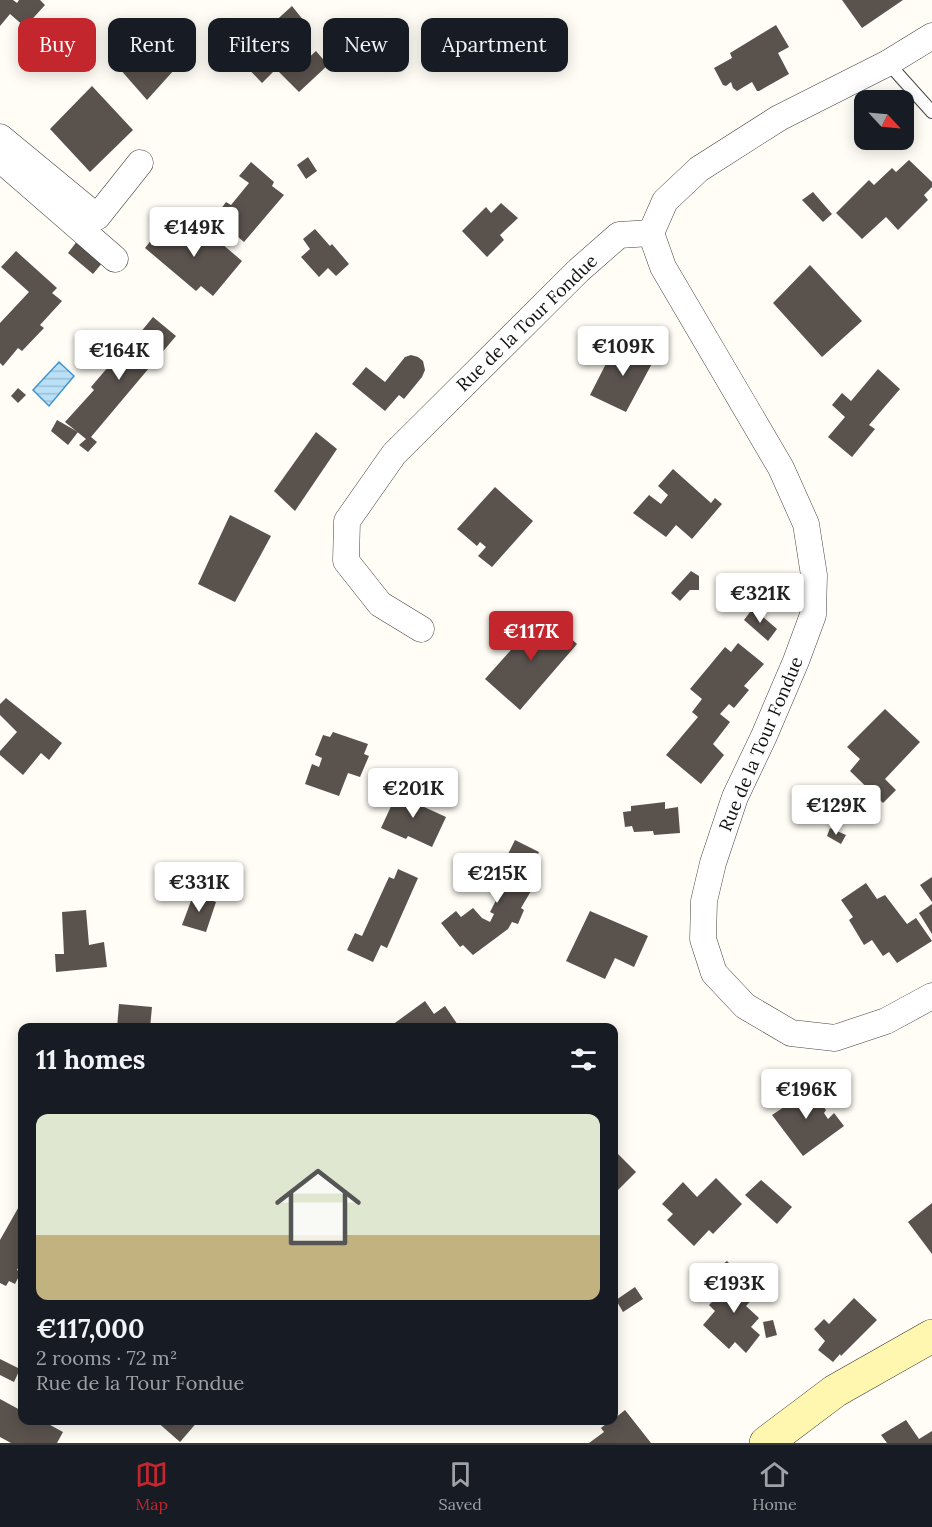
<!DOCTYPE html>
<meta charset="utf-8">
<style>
:root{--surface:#171b24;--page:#242831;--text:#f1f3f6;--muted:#9ea1a6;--line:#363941;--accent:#c4262e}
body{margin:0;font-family:Lora,serif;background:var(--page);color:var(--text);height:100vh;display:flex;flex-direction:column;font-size:22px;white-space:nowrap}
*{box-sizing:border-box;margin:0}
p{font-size:20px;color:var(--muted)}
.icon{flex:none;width:33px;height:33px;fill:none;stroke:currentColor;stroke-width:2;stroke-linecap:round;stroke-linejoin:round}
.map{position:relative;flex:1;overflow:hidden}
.panel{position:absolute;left:18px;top:1023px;width:600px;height:402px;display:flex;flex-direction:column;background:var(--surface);border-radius:12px;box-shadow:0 3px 15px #0003}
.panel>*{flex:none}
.top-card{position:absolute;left:18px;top:18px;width:600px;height:54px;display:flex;gap:12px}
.needle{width:39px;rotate:116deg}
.tools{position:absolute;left:854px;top:90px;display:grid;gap:12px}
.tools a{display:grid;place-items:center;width:60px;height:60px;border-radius:12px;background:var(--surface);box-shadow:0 3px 15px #0003;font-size:30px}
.price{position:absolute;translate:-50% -51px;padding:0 14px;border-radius:6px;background:#fff;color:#222;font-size:20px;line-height:39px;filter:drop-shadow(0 2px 3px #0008)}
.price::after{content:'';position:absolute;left:50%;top:36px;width:18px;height:14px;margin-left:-9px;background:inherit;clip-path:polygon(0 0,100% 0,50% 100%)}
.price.active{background:var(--accent);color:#fff}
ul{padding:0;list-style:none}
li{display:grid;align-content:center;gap:12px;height:318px;padding:0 18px}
li span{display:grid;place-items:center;height:186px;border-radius:12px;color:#555}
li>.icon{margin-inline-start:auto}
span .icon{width:108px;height:108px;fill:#fffc;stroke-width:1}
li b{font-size:26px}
h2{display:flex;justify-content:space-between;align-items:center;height:72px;padding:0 18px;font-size:26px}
.pill{padding:0 21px;border-radius:12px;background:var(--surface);box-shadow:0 3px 15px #0003;font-size:21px;line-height:54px}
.pill.active{background:var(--accent);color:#fff}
.tabs{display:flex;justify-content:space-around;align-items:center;height:84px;border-top:2px solid var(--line);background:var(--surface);font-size:16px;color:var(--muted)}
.tabs a{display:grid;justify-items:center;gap:3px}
.tabs .active{color:var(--accent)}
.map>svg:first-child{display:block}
</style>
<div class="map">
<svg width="932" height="1443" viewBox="0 0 932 1443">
<defs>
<pattern id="water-rules" width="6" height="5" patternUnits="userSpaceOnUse" patternTransform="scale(1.5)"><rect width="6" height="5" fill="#b9e0f7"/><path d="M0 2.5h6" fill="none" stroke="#9ebfd3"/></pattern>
</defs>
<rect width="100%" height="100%" fill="#fffdf5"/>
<path fill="url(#water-rules)" stroke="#3f96cf" stroke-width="1.5" d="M59 362 74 376 49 406 33 390Z"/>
<g fill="#5a524d">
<path d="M0 0H13L17 3 19 0H40L45 5 25 27 10 14 0 26Z"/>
<path d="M842 0H903L862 28Z"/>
<path d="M292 6 308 26 290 44 305 61 316 51 328 65 299 92 276 69 262 83 229 48 253 27 260 35Z"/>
<path d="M148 18 183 60 147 100 112 60Z"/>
<path d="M776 25 789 47 778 53 789 74 759 91H757L752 82 737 91 733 88 731 82 726 86 723 85 714 68 732 58 730 53Z"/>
<path d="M92 86 133 130 90 172 50 129Z"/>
<path d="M308 157 317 171 306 179 297 165Z"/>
<path d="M909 160 932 182V187L924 195 928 200 898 230 886 217 862 239 836 213 869 180 874 185 892 168 896 172Z"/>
<path d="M251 162 274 182 272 186 284 195 244 242 215 217 226 202 231 205 249 183 239 176Z"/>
<path d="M813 192 832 214 823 222 802 200Z"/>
<path d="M501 203 518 218 500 235 504 240 487 257 462 231 486 207 491 213Z"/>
<path d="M168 219 189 237 186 240 194 247 207 231 242 261 213 296 201 286 196 291 145 248Z"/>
<path d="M315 229 330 246 332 244 349 264 336 276 328 268 319 277 301 257 310 249 303 239Z"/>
<path d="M78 240 103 262 93 274 68 253Z"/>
<path d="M16 251 57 288 52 293 62 301 40 325 44 328 22 351 18 348 3 366 0 363V323L29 292 1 267Z"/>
<path d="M810 265 862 321 822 357 773 303Z"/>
<path d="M153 317 176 336 91 437 97 442 88 452 79 445 86 439 65 422 94 390 91 387 120 353 122 355Z"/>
<path d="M627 341 656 356 626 412 590 395 612 352 620 356Z"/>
<path d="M411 355 418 357 423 361 425 370 422 377 404 399 399 395 385 411 352 384 366 367 385 382 405 357Z"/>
<path d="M878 369 900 389 869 425 875 429 852 457 828 437 845 417 832 405 842 393 851 401Z"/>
<path d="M18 388 26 395 18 403 11 396Z"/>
<path d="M57 420 78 432 68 445 51 431Z"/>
<path d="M316 432 337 449 295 511 274 491Z"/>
<path d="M673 469 711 503 715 498 722 504 692 539 676 525 666 537 633 513 649 495 661 504 668 495 658 486Z"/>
<path d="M495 487 533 521 492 567 478 556 486 547 480 542 477 546 457 529Z"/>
<path d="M230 515 271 536 235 602 198 584Z"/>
<path d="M691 571 699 576V590H690L680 601 671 593Z"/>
<path d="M753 608 777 629 768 641 744 620Z"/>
<path d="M543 614 577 644 520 710 485 679Z"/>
<path d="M738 643 764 664 744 686 749 690 734 708 729 704 720 714 730 722 713 744 724 755 701 784 666 755 698 717 692 712 702 699 690 689 725 647 731 652Z"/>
<path d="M6 698 62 743 49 760 41 753 23 775 0 755V751L17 732 0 715V704Z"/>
<path d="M885 709 920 742 885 779 896 790 883 803 850 771 860 759 847 747Z"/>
<path d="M333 732 368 744 364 754 369 756 360 777 348 773 339 796 305 784 312 764 319 767 322 758 315 755 323 735 330 737Z"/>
<path d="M399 789 425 801 422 806 446 817 432 847 408 836 406 839 381 828Z"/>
<path d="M665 802V809L678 807 680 833 654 835 653 831 634 832 632 826 625 827 623 812 631 811V806Z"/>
<path d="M830 828 846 835 841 844 827 836Z"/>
<path d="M515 840 539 852 528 874 538 879 521 908 524 910 518 924 512 922 508 929 473 955 463 945 460 947 441 923 456 911 461 917 473 908 482 918 490 922 494 914 490 912 512 869 503 864Z"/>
<path d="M398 869 418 878 387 948 381 945 373 962 347 950 355 933 362 936 389 877 394 879Z"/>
<path d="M932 877V902L920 885Z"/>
<path d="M866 883 877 899 885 895 907 924 916 918 932 941 897 963 889 952 883 956 872 940 864 945 849 920 853 917 841 900Z"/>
<path d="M194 893 216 902 206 932 182 925Z"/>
<path d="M932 904V934L919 913Z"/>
<path d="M86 910 89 945 104 942 107 967 56 972 55 954H64L62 912Z"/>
<path d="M590 911 648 936 634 967 615 958 605 979 566 961Z"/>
<path d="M425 1001 434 1014 445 1006 460 1028H388Z"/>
<path d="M119 1004 152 1007 150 1028H117Z"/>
<path d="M805 1083 826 1110 824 1113 828 1119 834 1113 844 1126 803 1156 772 1115 784 1107 780 1103Z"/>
<path d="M614 1150 636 1172 615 1193 614 1192Z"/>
<path d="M716 1178 742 1204 713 1234 709 1230 694 1246 667 1220 673 1214 662 1204 683 1182 697 1197Z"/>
<path d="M761 1180 792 1207 777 1224 745 1195Z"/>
<path d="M21 1203 22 1204V1261L17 1270 21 1272 15 1284 9 1281 6 1286 0 1283V1240Z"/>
<path d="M932 1203V1254L908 1222Z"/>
<path d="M727 1261 758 1293 746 1306 759 1318 751 1327 760 1335 746 1353 735 1342 729 1349 703 1325 715 1311 709 1305 735 1278 723 1264Z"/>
<path d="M635 1287 643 1299 623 1312 616 1300Z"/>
<path d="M854 1298 877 1320 841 1356 840 1354 833 1362 818 1350 825 1341 814 1329 824 1319 829 1324Z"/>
<path d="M773 1320 777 1335 766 1338 763 1322Z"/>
<path d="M0 1359 20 1369 14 1382 0 1375Z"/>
<path d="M0 1399 22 1411V1420H41L63 1432 57 1443H11L0 1437Z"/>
<path d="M625 1410 651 1443H589L604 1432 601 1428 611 1420H614V1419Z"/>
<path d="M155 1420H199L180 1442Z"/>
<path d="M906 1420 919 1439 932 1431V1443H887L881 1435Z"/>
</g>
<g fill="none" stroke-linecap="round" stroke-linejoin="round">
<defs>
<path id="lane" d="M888 63 932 112"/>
<g id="street">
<path d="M932 36 888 63 779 118 699 169 665 201 651 233 663 267 781 468 806 524 814 575 813 615 796 661 764 736 735 797 713 863 704 901 703 939 714 973 745 1006 791 1033 835 1038 886 1021 932 996"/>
<path d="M0 137 97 217 140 163"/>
<path d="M0 159 115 259"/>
<path d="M421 629 380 604 346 561 347 521 394 454 579 270 619 235 651 233"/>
</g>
<path id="secondary" d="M766 1443 835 1391 932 1336"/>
</defs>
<use href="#lane" stroke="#444" stroke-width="14"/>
<use href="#street" stroke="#444" stroke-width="27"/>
<use href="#secondary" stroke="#333" stroke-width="34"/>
<use href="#lane" stroke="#fff" stroke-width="12"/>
<use href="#street" stroke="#fff" stroke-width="26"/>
<use href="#secondary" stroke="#fff6b0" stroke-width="33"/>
</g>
<g text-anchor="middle" stroke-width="6" stroke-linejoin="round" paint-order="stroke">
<g font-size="18" fill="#111" stroke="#fff">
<text transform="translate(527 323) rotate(-44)" y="6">Rue de la Tour Fondue</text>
<text transform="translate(761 744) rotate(-67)" y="6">Rue de la Tour Fondue</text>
</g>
</g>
</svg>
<div class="tools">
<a><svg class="needle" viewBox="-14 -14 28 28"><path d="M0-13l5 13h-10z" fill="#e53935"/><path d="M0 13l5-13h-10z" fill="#9ea1a6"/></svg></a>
</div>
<b class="price" style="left:194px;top:258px">€149K</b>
<b class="price" style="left:623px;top:377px">€109K</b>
<b class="price" style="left:119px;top:381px">€164K</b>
<b class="price" style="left:760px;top:624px">€321K</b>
<b class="price active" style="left:531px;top:662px">€117K</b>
<b class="price" style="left:413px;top:819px">€201K</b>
<b class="price" style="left:836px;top:836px">€129K</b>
<b class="price" style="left:497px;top:904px">€215K</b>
<b class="price" style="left:199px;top:913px">€331K</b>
<b class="price" style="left:806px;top:1120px">€196K</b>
<b class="price" style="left:734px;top:1314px">€193K</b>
<div class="top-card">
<a class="pill active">Buy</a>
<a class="pill">Rent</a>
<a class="pill">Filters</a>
<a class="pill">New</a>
<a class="pill">Apartment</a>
</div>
<section class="panel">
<h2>11 homes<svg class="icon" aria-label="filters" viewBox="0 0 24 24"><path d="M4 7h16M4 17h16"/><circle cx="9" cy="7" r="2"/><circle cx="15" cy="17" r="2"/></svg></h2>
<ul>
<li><span style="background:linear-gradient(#dfe7d0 65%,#c2b280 0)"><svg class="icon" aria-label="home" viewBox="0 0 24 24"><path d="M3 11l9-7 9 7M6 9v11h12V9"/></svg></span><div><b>€117,000</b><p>2 rooms · 72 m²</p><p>Rue de la Tour Fondue</p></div></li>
</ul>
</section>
</div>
<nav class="tabs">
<a class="active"><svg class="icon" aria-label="map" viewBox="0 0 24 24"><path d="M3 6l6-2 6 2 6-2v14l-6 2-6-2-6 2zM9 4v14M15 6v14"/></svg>Map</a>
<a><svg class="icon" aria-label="saved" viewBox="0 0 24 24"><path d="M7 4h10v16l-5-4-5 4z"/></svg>Saved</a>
<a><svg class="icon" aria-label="home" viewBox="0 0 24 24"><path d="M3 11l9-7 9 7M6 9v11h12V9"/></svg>Home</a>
</nav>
